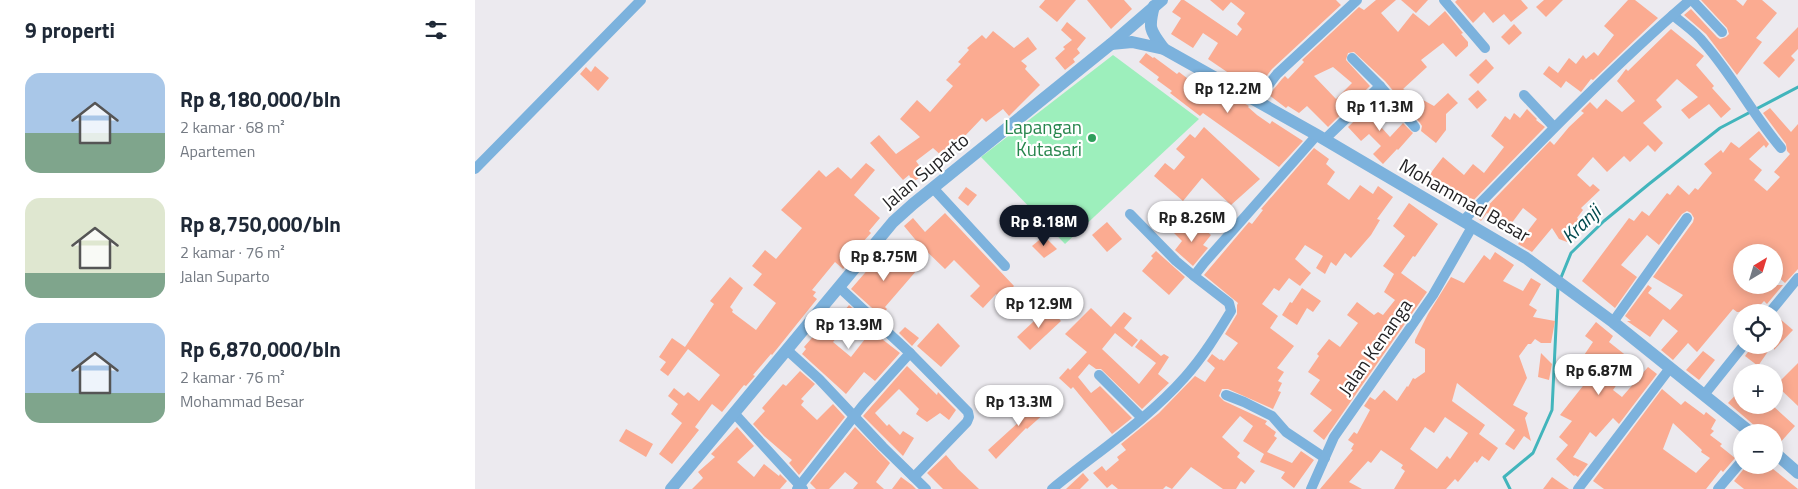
<!DOCTYPE html>
<html lang="id">
<meta charset="utf-8">
<style>
:root{--surface:#fff;--page:#f2f2f3;--text:#1f2937;--muted:#747a83;--accent:#111827}
body{margin:0;font-family:"Titillium Web",sans-serif;background:var(--page);color:var(--text);height:100vh;display:flex;flex-direction:column;font-size:19px;white-space:nowrap}
*{box-sizing:border-box;margin:0}
p{font-size:16px;color:var(--muted)}
.icon{flex:none;width:28px;height:28px;fill:none;stroke:currentColor;stroke-width:2;stroke-linecap:round;stroke-linejoin:round}
.map{position:relative;flex:1;overflow:hidden}
.panel{display:flex;flex-direction:column;background:var(--surface);width:475px}
.panel>*{flex:none}
.needle{width:32px;rotate:38deg}
.buttons{position:absolute;left:1258px;top:244px;display:grid;gap:10px}
.buttons a{display:grid;place-items:center;width:50px;height:50px;border-radius:50%;background:var(--surface);box-shadow:0 2px 12px #0003;font-size:25px}
.price{position:absolute;translate:-50% -42px;padding:0 11px;border-radius:18px;background:#fff;color:#222;font-size:16px;line-height:32px;filter:drop-shadow(0 1px 2px #0008)}
.price::after{content:'';position:absolute;left:50%;top:30px;width:15px;height:11px;margin-left:-8px;background:inherit;clip-path:polygon(0 0,100% 0,50% 100%)}
.price.selected{background:var(--accent);color:#fff}
ul{padding:0;list-style:none}
li{display:flex;align-items:center;gap:15px;height:125px;padding:0 25px}
li span{display:grid;place-items:center;flex:none;width:140px;height:100px;border-radius:15px;color:#555}
li>.icon{margin-inline-start:auto}
span .icon{width:60px;height:60px;fill:#fffc;stroke-width:1}
li b{font-size:21px}
h2{display:flex;justify-content:space-between;align-items:center;height:60px;padding:0 25px;font-size:21px}
main{display:flex;flex:1;min-height:0}
.map>svg:first-child{display:block}
</style>
<main>
<section class="panel">
<h2>9 properti<svg class="icon" aria-label="filters" viewBox="0 0 24 24"><path d="M4 7h16M4 17h16"/><circle cx="9" cy="7" r="2"/><circle cx="15" cy="17" r="2"/></svg></h2>
<ul>
<li><span style="background:linear-gradient(#a9c7e8 60%,#7fa58c 0)"><svg class="icon" aria-label="home" viewBox="0 0 24 24"><path d="M3 11l9-7 9 7M6 9v11h12V9"/></svg></span><div><b>Rp 8,180,000/bln</b><p>2 kamar · 68 m²</p><p>Apartemen</p></div></li>
<li><span style="background:linear-gradient(#dfe7d0 75%,#7fa58c 0)"><svg class="icon" aria-label="home" viewBox="0 0 24 24"><path d="M3 11l9-7 9 7M6 9v11h12V9"/></svg></span><div><b>Rp 8,750,000/bln</b><p>2 kamar · 76 m²</p><p>Jalan Suparto</p></div></li>
<li><span style="background:linear-gradient(#a9c7e8 70%,#7fa58c 0)"><svg class="icon" aria-label="home" viewBox="0 0 24 24"><path d="M3 11l9-7 9 7M6 9v11h12V9"/></svg></span><div><b>Rp 6,870,000/bln</b><p>2 kamar · 76 m²</p><p>Mohammad Besar</p></div></li>
</ul>
</section>
<div class="map">
<svg width="1323" height="489" viewBox="0 0 1323 489">
<rect width="100%" height="100%" fill="#eceaef"/>
<path fill="#9defbc" d="M638 55 724 119 590 244 506 157Z"/>
<g fill="none" stroke-linecap="round" stroke-linejoin="round">
<g stroke="#42b5bc" stroke-width="3">
<path d="M1085 280 1096 253 1129 221 1174 184 1245 128 1323 87"/>
<path d="M1035 489 1029 477 1058 453 1077 410 1083 286"/>
</g>
</g>
<g fill="#fbab91" fill-rule="evenodd">
<path d="M570 0H601L582 22 564 7Z"/>
<path d="M612 0H649L657 9 636 29Z"/>
<path d="M706 0H709L762 36 767 29 762 24 770 13 756 2 748 11 735 0H861L866 5 797 69 780 91 733 59 743 43 728 33 718 48 696 34 706 18 697 12Z"/>
<path d="M901 0H921L906 13 923 32 938 13 954 26 970 11 988 33 986 34 993 42V46L981 57 968 43 946 60 952 67 928 89 959 106 973 93 983 103 971 114V130L961 143 946 131 947 126 945 123 910 81 879 52 873 53 871 60 895 86 853 127 832 106 824 113 813 106 811 108 794 95 807 79 810 76 813 79 829 62 827 60 884 7 889 10ZM858 67 877 83 861 99 839 76Z"/>
<path d="M926 0H953L941 13Z"/>
<path d="M982 0H1046L1053 8 1036 22 1029 14 1018 23 1009 12 998 23 980 2Z"/>
<path d="M1069 0H1088L1071 17 1061 7Z"/>
<path d="M1153 0H1160L1183 18 1118 80 1116 79 1106 92 1091 81 1086 88 1068 74 1074 66 1083 73 1094 58 1101 64 1108 55 1111 59 1119 52 1123 56 1139 35 1129 26Z"/>
<path d="M1226 0H1261L1268 6 1272 0H1287L1302 13 1281 38 1287 42 1262 75 1231 34 1209 15 1216 9 1242 37 1245 39 1251 37 1254 34 1252 28Z"/>
<path d="M592 22 611 38 602 49 605 53 598 59 600 62 590 70 580 58 590 49 588 47 597 40 586 30Z"/>
<path d="M1039 24 1047 33 1034 45 1026 37Z"/>
<path d="M1323 27V49L1316 56 1320 60 1304 78 1288 63Z"/>
<path d="M1196 29 1229 56 1221 65 1239 86 1237 88 1256 109 1246 118 1234 104 1214 119 1206 110 1223 97 1202 79 1181 100 1187 107 1168 123 1188 143 1180 152 1173 145 1155 162 1149 156 1132 172 1118 157 1102 175 1115 187 1118 184 1125 190 1106 208 1108 210 1102 218 1108 223 1092 242 1084 239 1077 228 1057 252 1043 244 1062 219 1048 208 1033 228 1012 213 1006 221 1002 217 1075 141 1079 145 1094 127 1109 113 1106 111 1115 102 1122 109 1131 99 1147 112 1160 101 1142 81 1151 69 1153 71Z"/>
<path d="M518 31 539 48 553 37 562 49 546 61 552 66 550 69 565 85 534 116 528 109 511 122 507 118 469 158 458 148 441 161 450 174 438 182 434 175 428 180 395 143 404 135 421 154 445 137 425 119 442 100 455 112 478 86 471 80 486 64 483 62 494 50 492 48 507 35 511 39Z"/>
<path d="M671 53 678 58 679 57 702 74 704 72 729 91 734 84 774 106 773 107 782 115 795 124 797 121 828 141 804 167 728 113 725 116 695 93 697 91 682 80 684 77 664 62Z"/>
<path d="M1011 59 1019 68 1003 84 994 75Z"/>
<path d="M120 66 134 78 123 91 105 74 111 67 116 72Z"/>
<path d="M1003 90 1012 100 1002 109 993 99Z"/>
<path d="M905 96 912 105 898 118 915 137 928 123 938 133 923 150 922 149 908 164 898 154 906 146 894 134 886 141 873 127Z"/>
<path d="M1295 108 1316 132 1323 124V269L1310 283 1299 273V252H1266V285H1308L1292 304 1289 301 1279 312H1262L1258 309 1222 352 1213 343 1198 360 1186 350 1203 331 1188 319 1175 337 1152 321H1156L1150 316 1173 285 1177 288 1173 293 1195 310 1208 295 1178 277 1218 222 1219 218 1216 213 1212 211 1207 214 1184 245 1172 235 1146 265 1162 277 1140 308 1107 281 1154 218 1159 221 1167 211 1174 216 1192 193 1195 195 1203 185 1214 195 1220 188 1223 190 1237 173 1229 164 1246 150 1248 153 1256 142 1264 148 1284 131 1294 144 1291 148 1289 145 1274 159 1287 170 1279 180 1292 191 1305 177 1299 172 1315 154 1312 151 1311 144 1288 113Z"/>
<path d="M1052 109 1062 119 1061 120 1070 127 990 209 980 201 978 203 965 191 962 194 948 183 968 157 989 175 998 164 1009 173 1029 147 1016 136 1030 116 1035 120 1039 113 1045 118Z"/>
<path d="M729 127 785 179 756 205 727 178 708 201 679 176 690 163 699 170 710 157 701 149 715 134 720 138Z"/>
<path d="M839 148 854 159 851 164 860 172 852 184 874 200 885 185 898 194 903 186 918 197 902 219 905 220 896 235 876 258 870 253 861 266 856 262 850 274 841 268 848 256 830 245 820 259 836 273 825 286 814 278 804 291 799 288 787 304 803 316 795 328 819 346 802 368 809 372 803 381 807 383 803 391 806 392 798 409 753 389H747L744 396 749 401 792 421 790 424 801 432 799 436 802 438 792 452 817 463 826 451 839 460 819 488 806 478 810 472 785 462 789 454 768 441 778 426 765 416 747 437 765 453 762 457 780 471 770 484 766 481 761 489H748L716 467 697 489 691 486 688 489H643L637 484 632 488 618 473 627 466 631 471 644 460 642 457 651 450 646 444 684 413 720 376 730 382 740 368 732 361 737 354 745 360 746 359 749 361 763 343 750 334 762 314V305L763 303 729 275 774 222 777 224 788 210 786 209Z"/>
<path d="M391 163 400 170 379 195 405 218 394 231 396 233 377 254 379 256 368 269 360 262 337 290 341 292 338 296 342 299 297 355 296 354 278 375 280 376 271 386 269 385 247 412 237 404 220 427 224 430 197 464 184 454 207 423 196 414 203 404 193 396 199 388 209 396 213 392 224 401 245 375 213 349 193 376 185 370 191 362 184 357 197 338 210 347 239 304 235 301 255 277 268 288 255 307 258 310 257 312 281 330 301 303 278 285 287 274 277 266 290 250 301 259 327 228 306 210 344 170 351 177 363 167 376 179Z"/>
<path d="M491 187 502 195 493 206 483 198Z"/>
<path d="M934 203 963 224 940 257 938 256 926 273 952 292 849 440 838 431 857 410 835 394 845 380 833 372 844 356 842 354 854 339 865 347 883 323 872 315 882 302 899 315 903 312 908 315 920 300 909 292 919 274 908 266 930 236 918 226Z"/>
<path d="M470 213 539 286 526 299 521 294 508 308 495 296 505 286 479 260 470 269 444 244 429 226 438 218 450 232Z"/>
<path d="M632 222 647 239 632 252 617 235Z"/>
<path d="M721 222 736 235 728 245 733 248 718 266 700 250 707 241 699 233 704 226 706 228 708 226 714 231Z"/>
<path d="M569 236 582 249 569 258 557 246Z"/>
<path d="M681 251 710 277 694 295 667 271 678 258 676 256Z"/>
<path d="M422 252 442 270 410 307 412 309 406 316 376 289 402 259 409 266Z"/>
<path d="M1020 252 1039 265 1028 281 1048 291 1056 278 1066 284 1054 305 1062 310 1058 317 1080 321 1076 343H1066L1060 339 1056 344H1053L1044 356 1052 378 1038 405 1053 413 1050 418 1056 441 1049 436 1039 450 1030 444 1040 430 982 383 977 401 1010 425 1004 434 1023 448 1014 461 1007 456 1002 463 1000 461 983 482 980 479 971 489H919L930 471 926 468 928 465 906 450 896 463 893 461 874 482 887 489H845L878 450 876 449 879 444 873 440 879 432 882 434 895 410 889 406 895 397 900 400 909 390 922 401 932 386 933 387 938 378 940 379 950 372V349L940 343V340L953 314 976 277 989 283 1009 255 1015 260ZM970 417 993 433 975 459 972 456 962 469 935 449 950 427 959 433Z"/>
<path d="M827 288 846 301 838 312 832 308 822 325 807 315 815 302 817 303Z"/>
<path d="M374 305 396 326 394 329 425 353 400 381 389 372 371 394 327 354 331 349 329 347 356 316 362 320ZM372 325 390 339 376 357 358 342Z"/>
<path d="M574 307 586 321 555 350 542 337Z"/>
<path d="M616 308 636 327 649 312 657 318 649 328 663 340 657 347 640 333 627 349 664 384 681 363 660 347 666 339 686 356 689 354 694 357 683 374 694 383 667 409 626 369H621L614 364 603 377 616 393 625 386 657 418 637 434 598 387 596 389 584 378 593 368 595 370 612 352 590 334Z"/>
<path d="M1304 318 1318 330 1299 350V324Z"/>
<path d="M1121 322 1138 336 1134 342 1158 361 1138 390 1147 397 1173 367 1182 374 1144 424 1138 418 1121 437 1115 432 1098 457 1113 464 1103 477 1100 475 1099 476 1081 459 1093 445 1084 437 1097 421 1085 415 1115 377 1101 367 1118 342 1110 336Z"/>
<path d="M463 323 485 346 466 367 442 346Z"/>
<path d="M430 327 444 338 437 346 424 333Z"/>
<path d="M1278 345H1287L1294 350 1283 366 1270 356Z"/>
<path d="M1228 351 1240 360 1224 380 1211 370Z"/>
<path d="M1066 353 1077 364 1074 380 1063 377Z"/>
<path d="M1323 363V406L1301 385Z"/>
<path d="M432 366 462 395 463 392 481 410 474 420 465 413 452 422 441 414 444 409 424 389 400 413 412 426 414 424 425 435 428 431 439 438 428 456 388 416Z"/>
<path d="M325 371 340 384 326 399 329 401 326 405 342 420 358 404 370 417 324 475 314 463 317 460 289 436 278 424 290 411 287 408 308 384 311 386Z"/>
<path d="M1187 389 1206 405 1210 401 1229 415 1231 412 1241 420 1236 429 1239 431 1235 435 1247 444 1245 446 1260 458 1248 472 1246 470 1231 489H1129L1118 481ZM1198 423 1227 450 1226 452 1235 458 1221 473 1188 449Z"/>
<path d="M1266 389V405H1297L1320 426 1303 445 1299 444V432H1285L1280 426 1253 403Z"/>
<path d="M558 398 571 412 552 429 551 428 521 459 513 450 545 421 540 416Z"/>
<path d="M262 427 279 446 262 462 279 477 289 464 304 476 305 474 312 481 305 489H217L228 478 223 472 240 457 236 454Z"/>
<path d="M380 427 415 463 401 482 409 489H378L383 483 370 472 354 489H341L335 483Z"/>
<path d="M151 429 178 444 171 457 144 441Z"/>
<path d="M471 455 483 469 504 489H468L452 473Z"/>
<path d="M1272 465H1293L1323 489H1269L1259 481Z"/>
<path d="M608 473 614 480 605 489H591Z"/>
<path d="M426 477 437 485 441 489H417Z"/>
<path d="M1077 477 1094 489H1068Z"/>
</g>
<g fill="none" stroke-linecap="round" stroke-linejoin="round">
<g stroke="#7cb2dd" stroke-width="10">
<path d="M969 0 1010 48"/>
<path d="M1217 0 1247 32"/>
<path d="M1198 15C1208 24 1221 32 1229 43 1258 76 1278 115 1306 148"/>
<path d="M877 58 905 86 940 127"/>
<path d="M1049 95 1079 127"/>
<path d="M781 101 802 74 882 0"/>
<path d="M850 139 905 86"/>
<path d="M0 169 166 0"/>
<path d="M458 188 530 266"/>
<path d="M655 214 701 261 719 276"/>
<path d="M988 221C1062 145 1135 69 1215 0"/>
<path d="M364 287 435 353 493 412 494 417 492 422 439 477"/>
<path d="M1295 312 1323 278"/>
<path d="M1138 322 1212 218"/>
<path d="M312 350 344 379 408 447 451 489"/>
<path d="M624 375 666 417"/>
<path d="M751 395 769 402 797 416 811 432 850 458"/>
<path d="M1229 395 1269 345"/>
<path d="M259 413 328 489"/>
<path d="M322 489 388 405 435 353"/>
<path d="M577 489C621 453 672 420 710 377 728 357 742 334 756 311L754 303 719 276 729 263 842 135"/>
<path d="M836 489 859 437 958 295 997 227"/>
<path d="M1103 489 1195 368"/>
<path d="M1243 489 1266 462"/>
</g>
<g stroke="#7cb2dd" stroke-width="12">
<path d="M679 6C673 29 675 30 689 49"/>
<path d="M636 44 657 42 689 49 842 135 1051 258 1138 322 1275 432"/>
<path d="M1299 452 1323 473"/>
<path d="M196 489 418 222 438 204 636 44 687 0"/>
</g>
</g>
<circle fill="#2e9e5b" stroke="#fff" stroke-width="2" cx="617" cy="138" r="5"/>
<g text-anchor="middle" stroke-width="4.5" stroke-linejoin="round" paint-order="stroke">
<g font-size="19" fill="#27864d" stroke="#fff" text-anchor="end">
<text x="607" y="134">Lapangan<tspan x="607" dy="22">Kutasari</tspan></text>
</g>
<g font-size="19" fill="#242325" stroke="#fff">
<text transform="translate(450 171) rotate(-40)" y="7">Jalan Suparto</text>
<text transform="translate(990 200) rotate(30)" y="7">Mohammad Besar</text>
<text transform="translate(900 347) rotate(-55)" y="7">Jalan Kenanga</text>
</g>
<g font-size="20" font-style="italic" fill="#034b4f" stroke="#fff">
<text transform="translate(1106 224) rotate(-44)" y="7">Kranji</text>
</g>
</g>
</svg>
<div class="buttons">
<a><svg class="needle" viewBox="-14 -14 28 28"><path d="M0-13l5 13h-10z" fill="#e53935"/><path d="M0 13l5-13h-10z" fill="#747a83"/></svg></a>
<a><svg class="icon" aria-label="locate" viewBox="0 0 24 24"><circle cx="12" cy="12" r="6"/><path d="M12 2v4M12 18v4M2 12h4M18 12h4"/></svg></a>
<a>+</a>
<a>−</a>
</div>
<b class="price" style="left:753px;top:114px">Rp 12.2M</b>
<b class="price" style="left:905px;top:132px">Rp 11.3M</b>
<b class="price" style="left:717px;top:243px">Rp 8.26M</b>
<b class="price selected" style="left:569px;top:247px">Rp 8.18M</b>
<b class="price" style="left:409px;top:282px">Rp 8.75M</b>
<b class="price" style="left:564px;top:329px">Rp 12.9M</b>
<b class="price" style="left:374px;top:350px">Rp 13.9M</b>
<b class="price" style="left:1124px;top:396px">Rp 6.87M</b>
<b class="price" style="left:544px;top:427px">Rp 13.3M</b>
</div>
</main>
